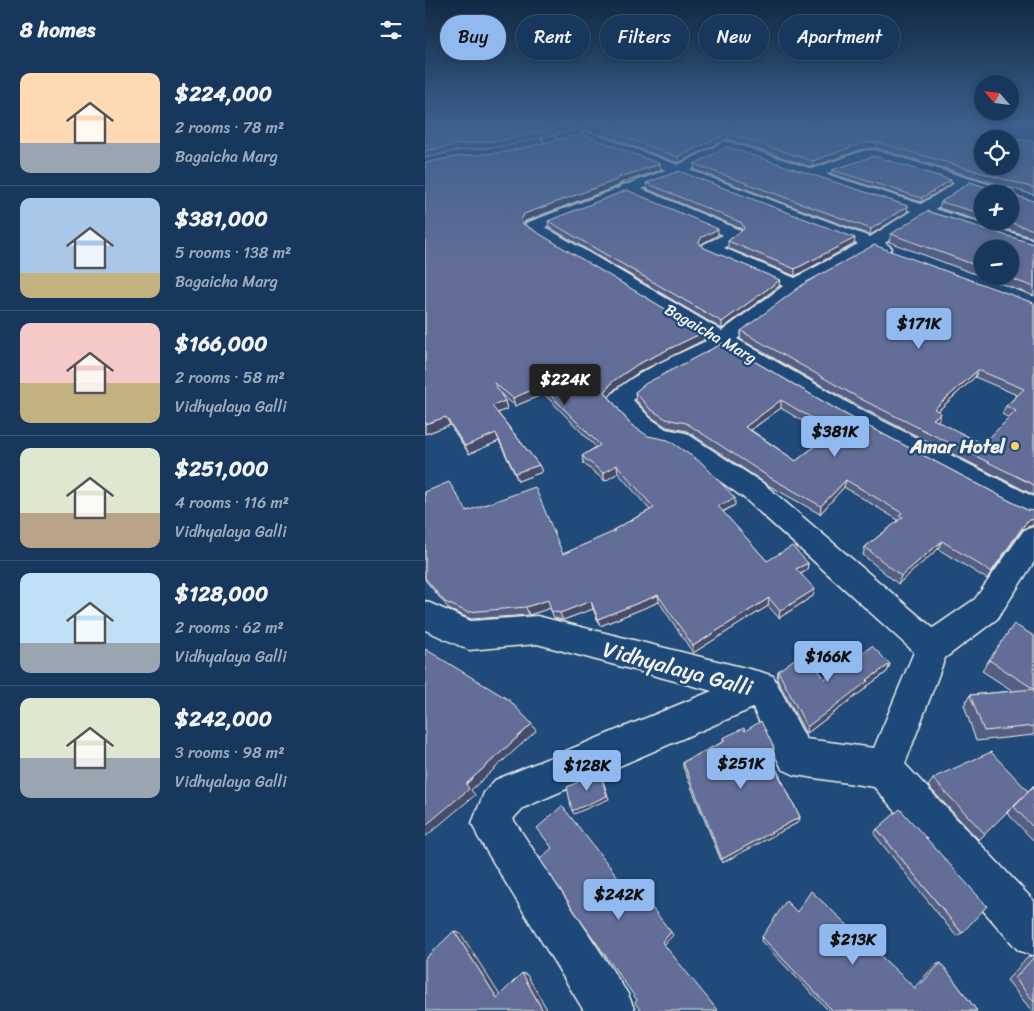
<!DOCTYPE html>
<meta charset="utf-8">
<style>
:root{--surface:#17385c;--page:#244365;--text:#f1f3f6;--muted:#9eacbb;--line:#365272;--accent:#90b9f0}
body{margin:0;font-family:Sriracha,sans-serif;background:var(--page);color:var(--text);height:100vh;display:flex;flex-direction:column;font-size:19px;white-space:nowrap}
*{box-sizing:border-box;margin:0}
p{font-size:16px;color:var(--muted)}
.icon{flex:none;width:28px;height:28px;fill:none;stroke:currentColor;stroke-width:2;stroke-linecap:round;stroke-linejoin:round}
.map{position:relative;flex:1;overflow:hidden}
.drawer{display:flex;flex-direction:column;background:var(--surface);width:425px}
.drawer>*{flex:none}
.banner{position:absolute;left:15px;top:15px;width:475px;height:45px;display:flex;gap:10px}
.needle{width:32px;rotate:298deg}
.controls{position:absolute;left:549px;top:75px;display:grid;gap:10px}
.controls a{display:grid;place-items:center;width:45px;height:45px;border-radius:50%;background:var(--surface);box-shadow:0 2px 8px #0003,0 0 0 1px var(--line);font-size:25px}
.price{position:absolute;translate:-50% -42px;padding:0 11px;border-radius:5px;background:var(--accent);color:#111;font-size:16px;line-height:32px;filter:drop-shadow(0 1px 2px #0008)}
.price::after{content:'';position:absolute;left:50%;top:30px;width:15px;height:11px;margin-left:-8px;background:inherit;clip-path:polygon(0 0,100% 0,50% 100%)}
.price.selected{background:#222;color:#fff}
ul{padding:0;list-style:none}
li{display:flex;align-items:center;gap:15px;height:125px;padding:0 20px}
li+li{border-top:1px solid var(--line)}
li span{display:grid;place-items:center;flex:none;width:140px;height:100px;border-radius:10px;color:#555}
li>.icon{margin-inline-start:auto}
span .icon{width:60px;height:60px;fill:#fffc;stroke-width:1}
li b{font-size:21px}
h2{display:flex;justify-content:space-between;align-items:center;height:60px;padding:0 20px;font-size:21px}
.tag{padding:0 18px;border-radius:22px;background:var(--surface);box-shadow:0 2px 8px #0003,0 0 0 1px var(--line);font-size:18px;line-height:45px}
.tag.selected{background:var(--accent);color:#111}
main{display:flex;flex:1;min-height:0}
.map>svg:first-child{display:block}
</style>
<main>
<section class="drawer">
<h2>8 homes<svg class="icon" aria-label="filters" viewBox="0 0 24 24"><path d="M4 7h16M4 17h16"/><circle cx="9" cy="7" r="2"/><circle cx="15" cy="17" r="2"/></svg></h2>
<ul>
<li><span style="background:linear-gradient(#ffd9b3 70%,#9aa5b1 0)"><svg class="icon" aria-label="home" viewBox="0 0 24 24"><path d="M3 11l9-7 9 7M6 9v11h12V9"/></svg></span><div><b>$224,000</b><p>2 rooms · 78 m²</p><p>Bagaicha Marg</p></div></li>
<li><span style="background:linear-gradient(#a9c7e8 75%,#c2b280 0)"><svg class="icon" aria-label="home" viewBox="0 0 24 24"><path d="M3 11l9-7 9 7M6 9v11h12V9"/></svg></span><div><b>$381,000</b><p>5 rooms · 138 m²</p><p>Bagaicha Marg</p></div></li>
<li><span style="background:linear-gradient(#f6c9c9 60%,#c2b280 0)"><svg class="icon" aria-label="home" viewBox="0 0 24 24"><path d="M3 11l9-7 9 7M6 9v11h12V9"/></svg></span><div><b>$166,000</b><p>2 rooms · 58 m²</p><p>Vidhyalaya Galli</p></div></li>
<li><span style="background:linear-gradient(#dfe7d0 65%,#b9a48a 0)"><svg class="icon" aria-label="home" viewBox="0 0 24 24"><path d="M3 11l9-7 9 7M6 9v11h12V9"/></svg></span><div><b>$251,000</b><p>4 rooms · 116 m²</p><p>Vidhyalaya Galli</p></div></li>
<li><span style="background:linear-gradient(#bfe0f5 70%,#9aa5b1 0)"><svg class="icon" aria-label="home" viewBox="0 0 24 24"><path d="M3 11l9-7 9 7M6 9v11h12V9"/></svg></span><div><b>$128,000</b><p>2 rooms · 62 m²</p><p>Vidhyalaya Galli</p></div></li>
<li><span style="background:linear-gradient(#dfe7d0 60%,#9aa5b1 0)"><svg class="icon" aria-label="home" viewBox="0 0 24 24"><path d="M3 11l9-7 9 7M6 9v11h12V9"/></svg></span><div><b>$242,000</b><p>3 rooms · 98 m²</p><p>Vidhyalaya Galli</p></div></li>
</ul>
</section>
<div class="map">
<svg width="609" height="1011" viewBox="0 0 609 1011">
<rect width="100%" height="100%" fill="#1f4a7a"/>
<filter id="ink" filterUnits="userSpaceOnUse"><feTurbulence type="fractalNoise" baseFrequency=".02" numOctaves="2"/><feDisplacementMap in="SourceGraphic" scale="10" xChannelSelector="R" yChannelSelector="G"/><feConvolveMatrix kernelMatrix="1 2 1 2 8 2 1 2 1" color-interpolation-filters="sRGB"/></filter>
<g filter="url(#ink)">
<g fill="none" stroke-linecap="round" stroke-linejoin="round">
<defs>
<g id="minor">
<path d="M106 124H119L133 142 132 145H122Z"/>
<path d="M161 131 253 165 301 141 387 169 438 151 450 150 586 191 589 194 585 198V194H565L543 187 510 209 609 240V251L500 216 460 243 467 248 464 252 458 253 448 250 378 289 312 339 432 408 609 497V519L599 516 416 418 298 349 220 390 208 400 225 418 241 429 261 433 339 484 508 628 550 599 599 530 609 527V562L572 619 520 658 480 764 609 901V956L593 950 449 787 370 775 357 769 328 708 98 808 88 819 203 994 210 1011H159L53 837 47 823 59 793 70 780 287 691 112 644 44 650 0 630V601L46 621 112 616 336 672 348 676 381 739 449 748 489 652 319 498 245 446 225 442 207 430 183 399C199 376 257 353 283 340L101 229 99 226 101 223 194 188 196 185 203 184 241 170 157 138 155 135ZM302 150 486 211 445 237 265 170ZM444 158H449L530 183 496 204 401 174ZM253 175 433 244 370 278 299 248C307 244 312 241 317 234L315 230 217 189ZM203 194 298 235 279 244 276 248 279 252 358 286 297 331 120 227Z"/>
</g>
</defs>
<use href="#minor" stroke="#f4f1e8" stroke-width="3"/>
<use href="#minor" fill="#1f4a7a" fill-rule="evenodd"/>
</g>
<g fill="#545e83" stroke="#f4f1e8" fill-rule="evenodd">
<path d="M563 124 557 134 609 142V195L451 148 437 149 387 167 302 139 253 163 178 135V129Z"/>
<path d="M0 163 236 170 196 183 193 186 100 221 99 224 279 340 214 372 190 389 184 397 205 424 310 505 298 512 342 561 383 563 382 570 376 574 388 596 354 618 343 606 268 653 234 602 175 626 168 609 138 620 129 618 125 608 104 615 46 619 25 610 0 580V492L138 554 189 532 188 530 225 510 193 473 180 481 159 464 157 456 171 447 119 394 90 406 75 393 80 401 82 409 73 413 114 465 117 472 93 481 74 441 44 454 25 425 0 434Z"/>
<path d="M269 164 482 212 445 235 270 170Z"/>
<path d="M407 170 526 184 496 202 407 174Z"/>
<path d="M545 182 566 189H585L587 195 609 201V238L514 208 516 202ZM558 194H585V221H558Z"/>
<path d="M221 183 430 238 429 244 370 276 303 248V241L317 230V229L222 189Z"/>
<path d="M123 221 293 235 278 243 276 245 277 247 354 286 297 329 124 227Z"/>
<path d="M466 234 609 244V296L464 242ZM558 249 585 276H558Z"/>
<path d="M609 303V495L433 406 315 339 316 331ZM550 377 592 395 581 406 577 414 584 418 558 444 512 422 513 421V411Z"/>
<path d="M298 343 416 412 602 510 609 511V526L597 529 562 579 513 549 473 584 438 555 440 547 473 521V520L419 487 395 514 343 485 262 431 242 427 226 417 211 400 210 392ZM356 408 402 436 371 461 326 430Z"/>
<path d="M609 636V735L551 741 539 705 545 695 588 691 557 671 564 660Z"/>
<path d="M465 664 462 672 441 687 440 689 381 734 352 679 353 671 400 679Z"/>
<path d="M320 731 348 754 345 756 375 817 374 822 297 863 258 767V762L298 742V738Z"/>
<path d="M508 779 603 791 609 785V841L582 813 600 794 554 840 503 786Z"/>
<path d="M452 829 537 933 531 936 449 834Z"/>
<path d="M372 912 489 988 510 965 516 963 552 1011H404L336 941 337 937Z"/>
<path d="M609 955V1011H607L582 980 603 957Z"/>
</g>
<g fill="#454c6a" stroke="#f4f1e8">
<path d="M148 124H174L81 146 30 151 0 158V151L28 145Z"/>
<path d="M561 124H563L554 140 555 134Z"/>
<path d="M302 133V139L253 163V157Z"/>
<path d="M452 142 451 148 437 149 387 167 388 161 438 143Z"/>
<path d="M235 164 236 170 196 183 193 186 100 221 97 227 96 220 99 214 195 177Z"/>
<path d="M526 180V184L496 202 497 198Z"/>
<path d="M483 206 482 212 445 235 446 229Z"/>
<path d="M293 229V235L278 243 274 248V242L277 237Z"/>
<path d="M430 238 429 244 370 276V269Z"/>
<path d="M355 280 354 286 297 329V322Z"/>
<path d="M279 332V340L214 372 190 389 182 400 180 392 188 381 213 364Z"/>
<path d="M553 370 550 377 506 417 509 409Z"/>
<path d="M116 386 119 394 90 406 88 398Z"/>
<path d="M356 400V408L320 434V427Z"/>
<path d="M80 401 82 409 70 414 67 406Z"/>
<path d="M516 413 513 421 505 427 508 419Z"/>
<path d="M21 417 25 425 0 434V424Z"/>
<path d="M71 433 74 441 44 454 40 446Z"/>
<path d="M114 465 117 472 93 481 90 473Z"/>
<path d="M192 465 193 473 180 481 178 473Z"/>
<path d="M421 480 419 487 395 514 396 506Z"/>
<path d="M310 498V505L293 514V506Z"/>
<path d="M609 519 608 525 597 529 562 579 566 572 602 521Z"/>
<path d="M517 541 513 549 473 584 476 576Z"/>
<path d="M383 563 382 570 370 577 371 569Z"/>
<path d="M390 589 388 596 354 618 355 611Z"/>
<path d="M233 595 234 602 175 626 173 619Z"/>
<path d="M344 598 343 606 268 653V646Z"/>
<path d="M123 600 126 608 104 615 101 607Z"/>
<path d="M166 601 168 609 138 620 135 613Z"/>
<path d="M465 664 462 672 441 687 440 689 381 734 382 727 442 680Z"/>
<path d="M107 724 111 731 46 790 50 795 0 837V826L41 784Z"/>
<path d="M349 748 348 754 342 758V752Z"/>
<path d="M175 772 184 799 149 814 147 811Z"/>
<path d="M375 817 374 822 297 863V859Z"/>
<path d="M29 931 36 934 78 1000 72 998Z"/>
<path d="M246 932 248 935 239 945 237 942Z"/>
<path d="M97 973 102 975 123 1011H118Z"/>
</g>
<g fill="#626d98" stroke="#f4f1e8" fill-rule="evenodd">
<path d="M0 124H148L79 140 28 145 0 151Z"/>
<path d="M200 124H561L555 134 609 142V188L452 142 438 143 388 161 302 133 253 157 178 129ZM558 139H585V166H558Z"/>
<path d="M157 134 235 164 195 177 192 180 99 214 96 220 98 224 279 332 213 364 188 381 180 392 205 424 223 436 243 440 277 463 310 498 293 506 342 561 367 546 383 563 371 569 390 589 355 611 344 598 268 646 233 595 173 619 166 601 135 613 126 611 123 600 101 607 42 612 20 602 0 578V492L24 482 42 511 110 487 138 554 190 531 188 530 229 508 192 465 178 473 157 456 175 445 116 386 88 398 69 383 80 401 67 406 114 465 90 473 71 433 40 446 21 417 0 424V163L28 157 80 152Z"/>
<path d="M302 147 483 206 446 229 269 164Z"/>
<path d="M449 156 526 180 497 198 407 170Z"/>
<path d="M254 171 430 238 370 269 303 241 319 229 317 223 221 183Z"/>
<path d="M545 182 566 189H585L587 195 609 201V230L580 221H585V194H558V214L516 202Z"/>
<path d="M202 190 293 229 277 237 274 242 277 247 355 280 297 322 123 221Z"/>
<path d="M502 211 609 244V287L579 276H585V249H558V268L466 234Z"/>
<path d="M449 245 609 303V485L434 398 316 331 380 283ZM553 370 599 389 581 406 591 411 558 444 508 419 516 413 509 409Z"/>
<path d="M298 343 416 412 602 510 609 511V519L602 521 566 572 517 541 476 576 440 547 478 517 474 516 477 513 421 480 396 506 344 477 261 423 241 419 225 409 210 392 220 384ZM356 400 409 431 371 461 320 427Z"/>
<path d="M589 624 609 636V726L559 731 545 695 609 689 564 660Z"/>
<path d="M447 646 465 664 442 680 443 681 382 727 353 671 379 652 400 679Z"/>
<path d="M0 649 84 700 107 724 41 784 44 789 0 826Z"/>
<path d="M336 721 349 748 342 752 375 817 297 859 258 762 300 741 298 738 319 728 320 731Z"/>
<path d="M566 752 603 791 560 834 508 779 512 776Z"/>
<path d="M175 772 182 796 147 811 142 787Z"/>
<path d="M609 786V828L589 807Z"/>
<path d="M137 806 200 886 205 880 246 932 237 942 293 1011H216L210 1003 212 1000 156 921 115 859 127 848 112 828Z"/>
<path d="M475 809 562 906 537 933 452 829Z"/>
<path d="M386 891 491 989 516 963 552 1011H408L337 937 361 901 372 912Z"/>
<path d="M29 931 72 998 97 973 118 1011H0V959Z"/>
<path d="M609 957V1002L590 978Z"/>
</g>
</g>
<linearGradient id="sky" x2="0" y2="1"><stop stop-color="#112943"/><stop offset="0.47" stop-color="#3c608d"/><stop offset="1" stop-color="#3c608d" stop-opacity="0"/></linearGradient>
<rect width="609" height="266" fill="url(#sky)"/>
<circle fill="#ffd166" stroke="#1f4a7a" stroke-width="2" cx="590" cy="446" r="5"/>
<g text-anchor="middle" stroke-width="5" stroke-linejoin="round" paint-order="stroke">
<g font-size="16" fill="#f4f1e8" stroke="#1f4a7a">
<text transform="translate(286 333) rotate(30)" y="6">Bagaicha Marg</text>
</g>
<g font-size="19" font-weight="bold" fill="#f4f1e8" stroke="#1f4a7a" text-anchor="end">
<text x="580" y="453">Amar Hotel</text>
</g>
<g font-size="22" fill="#f4f1e8" stroke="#1f4a7a">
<text transform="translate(253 668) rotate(15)" y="8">Vidhyalaya Galli</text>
</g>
</g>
</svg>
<div class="controls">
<a><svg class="needle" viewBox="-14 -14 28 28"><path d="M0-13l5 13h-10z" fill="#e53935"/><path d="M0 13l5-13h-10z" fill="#9eacbb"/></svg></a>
<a><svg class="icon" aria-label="locate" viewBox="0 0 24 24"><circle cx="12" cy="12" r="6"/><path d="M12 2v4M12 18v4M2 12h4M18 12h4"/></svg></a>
<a>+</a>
<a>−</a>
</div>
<b class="price" style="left:494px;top:350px">$171K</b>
<b class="price selected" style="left:140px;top:406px">$224K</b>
<b class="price" style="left:410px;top:458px">$381K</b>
<b class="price" style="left:403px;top:683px">$166K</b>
<b class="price" style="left:316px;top:790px">$251K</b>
<b class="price" style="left:162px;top:792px">$128K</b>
<b class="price" style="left:194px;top:921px">$242K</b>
<b class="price" style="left:428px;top:966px">$213K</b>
<div class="banner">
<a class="tag selected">Buy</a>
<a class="tag">Rent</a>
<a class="tag">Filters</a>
<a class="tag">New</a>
<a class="tag">Apartment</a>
</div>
</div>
</main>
